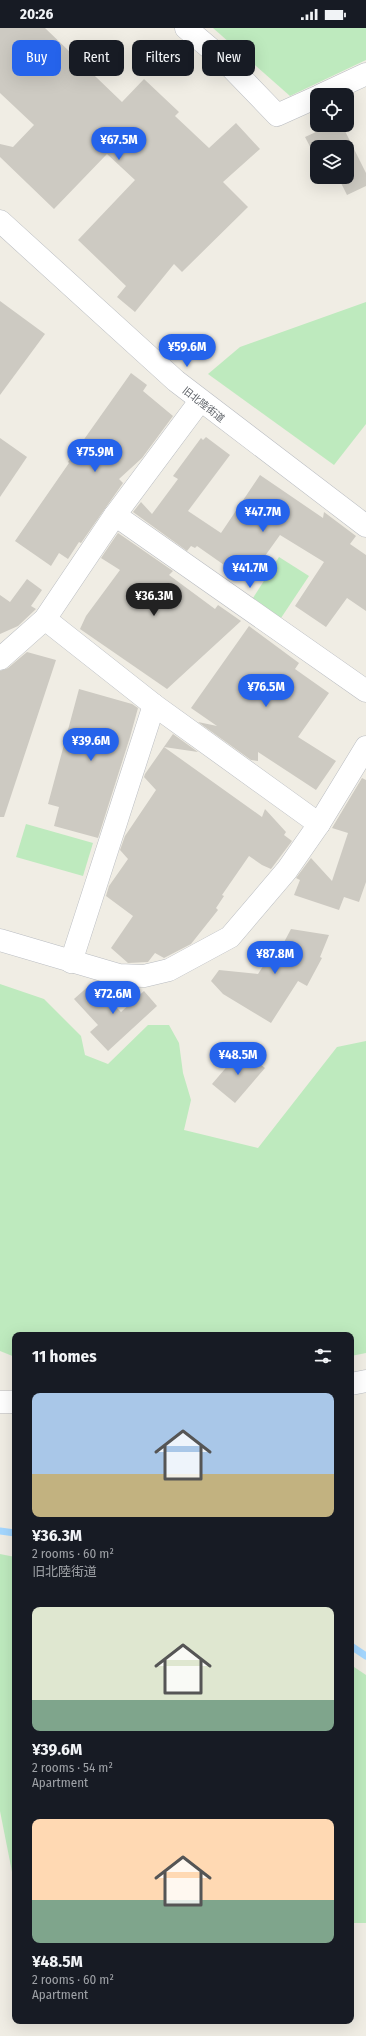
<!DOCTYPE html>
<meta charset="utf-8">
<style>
:root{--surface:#171b24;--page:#242831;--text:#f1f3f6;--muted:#9ea1a6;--accent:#2563eb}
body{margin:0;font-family:"Fira Sans Condensed","Noto Sans JP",sans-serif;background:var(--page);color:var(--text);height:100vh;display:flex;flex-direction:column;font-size:15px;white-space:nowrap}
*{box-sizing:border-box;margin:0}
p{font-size:13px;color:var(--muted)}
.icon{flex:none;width:22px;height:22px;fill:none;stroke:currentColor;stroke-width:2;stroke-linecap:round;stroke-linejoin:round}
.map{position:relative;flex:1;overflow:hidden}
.sheet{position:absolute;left:12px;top:1304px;width:342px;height:692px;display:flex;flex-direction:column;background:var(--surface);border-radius:8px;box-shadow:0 4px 16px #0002}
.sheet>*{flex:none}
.top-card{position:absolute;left:12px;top:12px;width:342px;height:36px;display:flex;gap:8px}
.tools{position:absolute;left:310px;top:60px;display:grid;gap:8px}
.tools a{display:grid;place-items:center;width:44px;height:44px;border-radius:8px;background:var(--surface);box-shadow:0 4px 16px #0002;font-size:20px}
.price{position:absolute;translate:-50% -34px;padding:0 9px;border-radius:14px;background:var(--accent);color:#fff;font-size:13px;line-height:26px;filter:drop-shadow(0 1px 2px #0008)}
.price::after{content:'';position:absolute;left:50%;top:24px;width:12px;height:9px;margin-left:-6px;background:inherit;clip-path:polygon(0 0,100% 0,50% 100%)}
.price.active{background:#222;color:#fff}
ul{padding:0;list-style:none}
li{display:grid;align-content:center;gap:8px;height:212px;padding:0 20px}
li span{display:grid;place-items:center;height:124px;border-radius:8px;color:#555}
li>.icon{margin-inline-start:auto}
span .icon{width:72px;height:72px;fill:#fffc;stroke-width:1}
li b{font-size:17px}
h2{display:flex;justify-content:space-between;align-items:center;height:48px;padding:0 20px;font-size:17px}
.pill{padding:0 14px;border-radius:8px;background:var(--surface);box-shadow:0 4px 16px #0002;font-size:14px;line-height:36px}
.pill.active{background:var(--accent);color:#fff}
.status{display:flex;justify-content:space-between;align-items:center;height:28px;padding:0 20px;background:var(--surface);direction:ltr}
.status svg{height:11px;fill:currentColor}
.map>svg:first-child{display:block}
</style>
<div class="status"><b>20:26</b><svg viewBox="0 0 49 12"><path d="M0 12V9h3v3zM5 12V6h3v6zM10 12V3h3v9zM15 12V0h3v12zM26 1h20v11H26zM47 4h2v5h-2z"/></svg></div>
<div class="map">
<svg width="366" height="2008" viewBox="0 0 366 2008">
<rect width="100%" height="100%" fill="#f0ede4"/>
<g fill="#beeabe">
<path d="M213 0H366V32L290 68Z"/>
<path d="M366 274V396L334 437 208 346 240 319Z"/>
<path d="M279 529 309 548 281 590 253 570Z"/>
<path d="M26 796 93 815 83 848 16 829Z"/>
<path d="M0 956 44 971 81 1008 85 1027 108 1036 148 997H169L179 1015 183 1045 191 1072 184 1102 258 1120 337 1019 366 1013V1325L351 1328V1307H15V1329L0 1323Z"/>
<path d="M0 1526 15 1529V1859L0 1783Z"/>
<path d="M351 1637 366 1647V1895H351Z"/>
</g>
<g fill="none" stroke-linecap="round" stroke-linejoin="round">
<g stroke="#a4d7ff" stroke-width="7">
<path d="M0 1503 15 1505"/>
<path d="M351 1618 366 1628"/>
</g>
</g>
<g fill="#cdcac2">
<path d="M0 0H45L122 74 144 51 179 84 175 88 209 120 236 95 260 121 223 154 248 179 182 244 174 236 135 284 117 269 126 258 78 212 135 152 107 126 54 181 0 129V116L13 119 34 97 0 65Z"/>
<path d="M317 94V97H342L366 145V158L347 167 338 149H347V119H317L316 130 305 109 316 104 312 96Z"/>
<path d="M0 273 45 306 0 367Z"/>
<path d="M131 345 147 357 143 363 173 388 142 430 119 451 123 455 81 515 79 514 68 531 59 525 51 538 15 513 69 435 68 434Z"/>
<path d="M206 409 230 427 188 483 221 505 260 447 323 490 324 484 356 508 350 516 366 527V583L347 570 326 599 295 578 324 534 280 507 247 553 197 518 195 520 191 518 187 523 133 484 141 474 152 486 178 451 173 448 201 410 203 412Z"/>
<path d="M0 410 27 429 0 469Z"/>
<path d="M118 505 173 543 169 547 215 581 218 577 241 593 167 661 80 601 86 588 120 542 101 530Z"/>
<path d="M27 551 42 562 31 578 36 581 18 598 0 606V567L10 574Z"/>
<path d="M249 598 299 635 295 641 329 665 298 709 336 733 316 762 258 724V733L251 732 198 694 217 698 191 680Z"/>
<path d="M27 624 56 632 4 789H0V643L8 640Z"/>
<path d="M79 661 132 676 138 680 130 709 98 810 54 798 59 779 48 776Z"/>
<path d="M173 706 198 724 164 719 262 789 265 781 286 804 284 807 292 813 271 841 262 837 249 828 222 867 224 868 216 880 218 882 191 916 164 930 155 925 148 934 128 935 111 920 133 888 106 868 109 858 128 831 120 822 125 808 156 762 144 749 145 746Z"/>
<path d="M362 750 366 752V854L359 874 344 869 339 882 294 867 300 852 296 850 311 830 332 853 348 805 332 800Z"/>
<path d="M291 901 329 907 320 929 322 930 307 958 298 953 271 995 223 966 211 953 219 942 258 946 267 932 282 918Z"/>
<path d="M92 955 121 984 144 963 157 978 108 1023 90 1004 98 997 74 971Z"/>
<path d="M242 1021 265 1040 235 1075 212 1056Z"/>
</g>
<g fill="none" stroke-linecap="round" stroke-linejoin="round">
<defs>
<g id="minor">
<path d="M186 0 224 32 277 87 317 69"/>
<path d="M321 67 366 46"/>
<path d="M115 487 366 663"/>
<path d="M45 591 154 677 319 796"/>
<path d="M0 631 45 591 115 487 200 373"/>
<path d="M0 912 119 947 144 948 169 942 230 909 287 842 319 796 366 719"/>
<path d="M71 934 154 677"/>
</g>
<g id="tertiary">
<path d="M0 193 176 353 366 498"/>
<path d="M351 1356 366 1353"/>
<path d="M0 1374H15"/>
</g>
</defs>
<use href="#minor" stroke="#b9bcc1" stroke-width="23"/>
<use href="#tertiary" stroke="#b9bcc1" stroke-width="23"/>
<use href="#minor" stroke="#fff" stroke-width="22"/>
<use href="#tertiary" stroke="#fff" stroke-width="22"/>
</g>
<g text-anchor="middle" stroke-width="3.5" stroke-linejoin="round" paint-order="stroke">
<g font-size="10" fill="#5c6066" stroke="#fff">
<text transform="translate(204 376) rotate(38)" y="4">旧北陸街道</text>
</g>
</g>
</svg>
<div class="tools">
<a><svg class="icon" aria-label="locate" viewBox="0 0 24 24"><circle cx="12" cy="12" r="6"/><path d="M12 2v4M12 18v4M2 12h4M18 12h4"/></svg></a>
<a><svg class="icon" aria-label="layers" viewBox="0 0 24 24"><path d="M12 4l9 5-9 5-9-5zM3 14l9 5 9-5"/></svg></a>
</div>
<b class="price" style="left:119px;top:133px">¥67.5M</b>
<b class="price" style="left:187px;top:340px">¥59.6M</b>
<b class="price" style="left:95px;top:445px">¥75.9M</b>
<b class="price" style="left:263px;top:505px">¥47.7M</b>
<b class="price" style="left:250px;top:561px">¥41.7M</b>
<b class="price active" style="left:154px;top:589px">¥36.3M</b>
<b class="price" style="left:266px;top:680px">¥76.5M</b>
<b class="price" style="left:91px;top:734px">¥39.6M</b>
<b class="price" style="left:275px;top:947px">¥87.8M</b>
<b class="price" style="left:113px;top:987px">¥72.6M</b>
<b class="price" style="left:238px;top:1048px">¥48.5M</b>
<div class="top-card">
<a class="pill active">Buy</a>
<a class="pill">Rent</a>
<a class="pill">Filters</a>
<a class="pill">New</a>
</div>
<section class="sheet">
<h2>11 homes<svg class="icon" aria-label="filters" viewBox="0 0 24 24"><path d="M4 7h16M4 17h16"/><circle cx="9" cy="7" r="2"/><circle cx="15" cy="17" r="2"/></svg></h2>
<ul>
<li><span style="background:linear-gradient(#a9c7e8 65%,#c2b280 0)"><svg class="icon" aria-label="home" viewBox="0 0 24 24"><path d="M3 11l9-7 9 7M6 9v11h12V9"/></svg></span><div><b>¥36.3M</b><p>2 rooms · 60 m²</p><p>旧北陸街道</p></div></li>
<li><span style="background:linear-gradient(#dfe7d0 75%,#7fa58c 0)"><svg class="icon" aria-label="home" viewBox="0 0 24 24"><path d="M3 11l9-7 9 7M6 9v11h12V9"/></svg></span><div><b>¥39.6M</b><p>2 rooms · 54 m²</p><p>Apartment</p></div></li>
<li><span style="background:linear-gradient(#ffd9b3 65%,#7fa58c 0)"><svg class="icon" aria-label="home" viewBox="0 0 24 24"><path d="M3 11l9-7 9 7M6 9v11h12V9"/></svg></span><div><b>¥48.5M</b><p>2 rooms · 60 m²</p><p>Apartment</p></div></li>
</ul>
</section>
</div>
